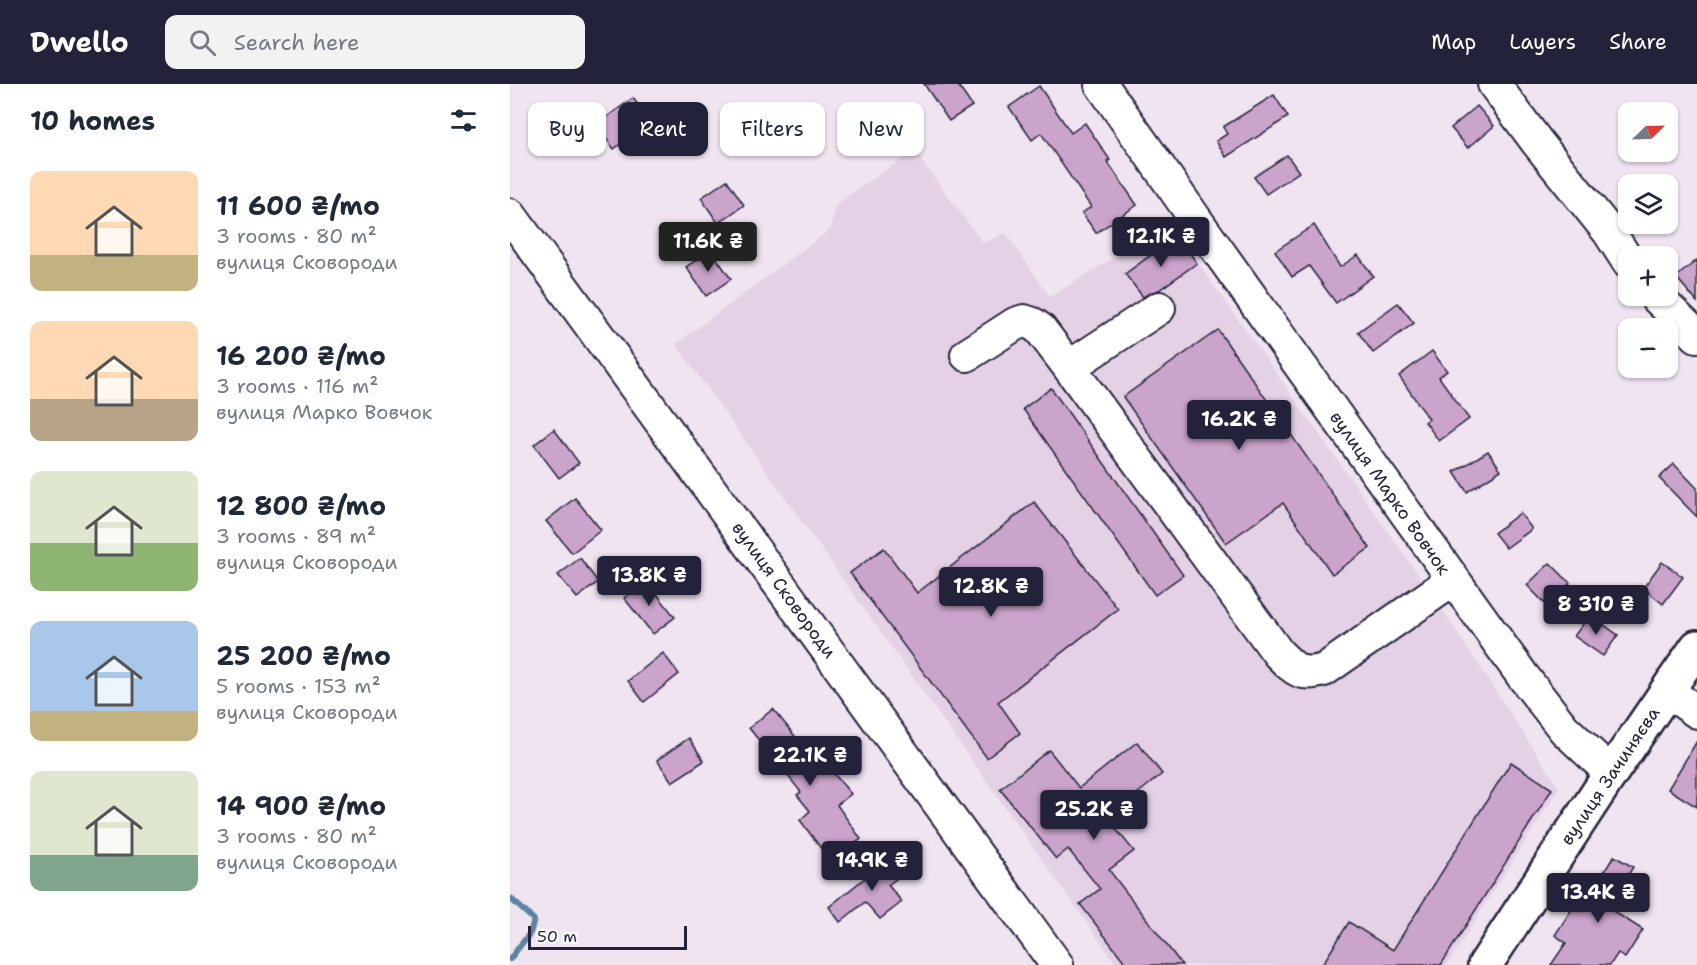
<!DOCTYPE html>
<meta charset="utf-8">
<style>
:root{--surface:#fff;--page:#f2f2f3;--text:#1f2937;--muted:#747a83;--accent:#22223b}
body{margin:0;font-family:"Shantell Sans",sans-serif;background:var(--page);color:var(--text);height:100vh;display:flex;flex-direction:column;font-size:22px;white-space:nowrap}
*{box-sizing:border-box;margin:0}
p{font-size:20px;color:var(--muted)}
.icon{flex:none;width:33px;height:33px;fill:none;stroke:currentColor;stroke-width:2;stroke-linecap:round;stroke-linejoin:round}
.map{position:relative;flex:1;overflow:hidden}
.panel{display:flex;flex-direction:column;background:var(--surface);width:510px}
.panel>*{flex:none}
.hud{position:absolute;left:18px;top:18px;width:570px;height:54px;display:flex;gap:12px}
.needle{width:39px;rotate:67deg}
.controls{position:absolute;left:1108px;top:18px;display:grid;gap:12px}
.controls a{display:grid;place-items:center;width:60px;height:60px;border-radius:12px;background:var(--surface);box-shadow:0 2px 4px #0004;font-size:30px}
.scale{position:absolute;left:18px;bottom:15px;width:159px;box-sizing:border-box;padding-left:6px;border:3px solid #22223b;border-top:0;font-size:16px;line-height:21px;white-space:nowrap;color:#22223b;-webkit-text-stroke:4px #fff;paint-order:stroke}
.price{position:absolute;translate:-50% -51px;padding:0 14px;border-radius:6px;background:var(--accent);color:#fff;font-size:20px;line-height:39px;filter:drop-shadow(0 2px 3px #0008)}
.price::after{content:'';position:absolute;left:50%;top:36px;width:18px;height:14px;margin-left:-9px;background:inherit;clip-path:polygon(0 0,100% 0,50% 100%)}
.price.current{background:#222;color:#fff}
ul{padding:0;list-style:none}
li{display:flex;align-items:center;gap:18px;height:150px;padding:0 30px}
li span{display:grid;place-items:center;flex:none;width:168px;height:120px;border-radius:12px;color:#555}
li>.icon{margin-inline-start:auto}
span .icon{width:72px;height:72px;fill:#fffc;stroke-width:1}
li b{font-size:26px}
h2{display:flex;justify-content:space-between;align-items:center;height:72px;padding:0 30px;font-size:26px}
.pill{padding:0 21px;border-radius:12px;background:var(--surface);box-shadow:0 2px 4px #0004;font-size:21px;line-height:54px}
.pill.current{background:var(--accent);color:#fff}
header{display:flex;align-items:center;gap:36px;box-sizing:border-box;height:84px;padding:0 30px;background:var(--accent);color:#fff}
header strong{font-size:28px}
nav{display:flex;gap:33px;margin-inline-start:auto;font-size:21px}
.search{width:420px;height:54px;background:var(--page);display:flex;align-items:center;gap:15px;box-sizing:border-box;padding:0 21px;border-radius:12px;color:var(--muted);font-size:22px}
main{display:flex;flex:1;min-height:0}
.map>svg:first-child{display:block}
</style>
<header>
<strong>Dwello</strong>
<div class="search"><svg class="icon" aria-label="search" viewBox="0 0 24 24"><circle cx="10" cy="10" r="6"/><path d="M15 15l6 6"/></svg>Search here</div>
<nav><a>Map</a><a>Layers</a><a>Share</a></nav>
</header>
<main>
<section class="panel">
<h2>10 homes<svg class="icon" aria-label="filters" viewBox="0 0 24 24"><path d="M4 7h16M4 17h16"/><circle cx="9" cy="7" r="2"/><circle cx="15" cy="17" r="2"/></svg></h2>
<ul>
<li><span style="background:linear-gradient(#ffd9b3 70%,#c2b280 0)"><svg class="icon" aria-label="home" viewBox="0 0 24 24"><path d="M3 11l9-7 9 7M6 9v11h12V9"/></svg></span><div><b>11 600 ₴/mo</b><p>3 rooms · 80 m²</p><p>вулиця Сковороди</p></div></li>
<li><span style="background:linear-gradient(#ffd9b3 65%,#b9a48a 0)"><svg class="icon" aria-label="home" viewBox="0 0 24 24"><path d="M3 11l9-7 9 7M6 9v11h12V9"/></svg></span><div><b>16 200 ₴/mo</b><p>3 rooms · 116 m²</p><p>вулиця Марко Вовчок</p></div></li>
<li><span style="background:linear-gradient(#dfe7d0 60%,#8fb573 0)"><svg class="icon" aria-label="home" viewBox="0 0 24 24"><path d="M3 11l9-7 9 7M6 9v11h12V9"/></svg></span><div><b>12 800 ₴/mo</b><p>3 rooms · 89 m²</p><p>вулиця Сковороди</p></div></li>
<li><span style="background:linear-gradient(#a9c7e8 75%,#c2b280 0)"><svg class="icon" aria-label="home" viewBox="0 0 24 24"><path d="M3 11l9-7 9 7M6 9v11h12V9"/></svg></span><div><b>25 200 ₴/mo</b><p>5 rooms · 153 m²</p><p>вулиця Сковороди</p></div></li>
<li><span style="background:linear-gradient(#dfe7d0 70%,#7fa58c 0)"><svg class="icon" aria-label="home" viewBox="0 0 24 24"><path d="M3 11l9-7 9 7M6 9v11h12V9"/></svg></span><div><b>14 900 ₴/mo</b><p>3 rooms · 80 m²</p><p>вулиця Сковороди</p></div></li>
</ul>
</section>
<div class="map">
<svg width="1187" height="881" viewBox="0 0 1187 881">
<rect width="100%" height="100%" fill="#efe4f0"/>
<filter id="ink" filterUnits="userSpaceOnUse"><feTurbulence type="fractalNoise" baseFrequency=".0167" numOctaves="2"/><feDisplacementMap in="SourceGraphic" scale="12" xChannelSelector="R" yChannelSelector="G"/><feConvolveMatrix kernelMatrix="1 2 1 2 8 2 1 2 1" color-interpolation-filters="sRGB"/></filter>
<g filter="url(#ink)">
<path fill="#e4d1e5" d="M404 67 473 159 496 149 540 213 660 139 922 510 1049 704 937 881H607L166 260 321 145 325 121Z"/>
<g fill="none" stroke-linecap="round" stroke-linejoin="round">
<path stroke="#5b849f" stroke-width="6" d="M0 814 24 836 20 849 0 875"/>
</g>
<g fill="#cba4cc" stroke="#22223b" stroke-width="1.5">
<path d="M414 0H447L462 22 439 37Z"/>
<path d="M529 2 561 49 575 39 600 76 597 77 627 121 586 149 572 129 581 123 531 49 522 56 499 23Z"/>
<path d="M764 11 778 33 716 73 706 57 717 50 713 43Z"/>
<path d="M123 14 141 38 104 65 86 41Z"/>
<path d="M967 22 984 42 958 64 941 44Z"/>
<path d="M777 71 789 88 756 110 744 93Z"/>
<path d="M217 96 234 121 208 139 191 114Z"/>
<path d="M804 141 830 183 848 171 863 192 826 219 799 182 782 193 765 167Z"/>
<path d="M667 152 687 179 649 206 640 209 633 213 615 190Z"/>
<path d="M201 166 221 195 196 212 176 183Z"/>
<path d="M1187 176V218L1166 193Z"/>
<path d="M888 219 904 239 863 269 848 248Z"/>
<path d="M708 246 860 464 822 490 773 419 716 459 613 313Z"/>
<path d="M922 267 937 287 929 293 959 335 929 357 915 338 919 335 889 292Z"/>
<path d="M541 304 673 491 645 511 513 325Z"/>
<path d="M44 345 69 379 49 394 24 361Z"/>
<path d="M978 367 991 386 957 408 944 388Z"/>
<path d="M1164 380 1187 404V433L1149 394Z"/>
<path d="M65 414 91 446 62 469 36 437Z"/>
<path d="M524 418 608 525 488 618 510 649 477 674 340 489 374 464 407 509Z"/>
<path d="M1010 429 1022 445 996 464 984 449Z"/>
<path d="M70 474 88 498 67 514 48 491Z"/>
<path d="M1152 478 1173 493 1153 520 1133 504Z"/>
<path d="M1040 479 1060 499 1037 522 1017 501Z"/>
<path d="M136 496 165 533 143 550 114 514Z"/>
<path d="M1080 531 1108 551 1093 572 1064 552Z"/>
<path d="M153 569 169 590 134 618 118 597Z"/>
<path d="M263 625 314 688 319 684 341 710 327 721 351 755 321 778 290 736 300 727 287 711 291 708 239 644Z"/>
<path d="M179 654 194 677 162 698 147 676Z"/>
<path d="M1187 657V723L1158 705Z"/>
<path d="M627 658 652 690 597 734 624 767 599 786 672 881H617L570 820 590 805 558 765 546 775 490 705 539 666 569 704Z"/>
<path d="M1001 678 1042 705 931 881H812L839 838 883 866Z"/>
<path d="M382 772 395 788 378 801 392 818 370 835 355 818 330 838 319 823Z"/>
<path d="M1104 772 1123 783 1098 824 1133 846 1115 874 1108 869 1100 881H1041L1056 859 1045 851 1073 808 1079 812Z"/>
</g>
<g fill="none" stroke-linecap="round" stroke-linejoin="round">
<defs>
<g id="minor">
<path d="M591 0 691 143 1012 591 1054 645 1101 689"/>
<path d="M984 0 1027 58 1099 148 1119 179"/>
<path d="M0 131 547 881"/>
<path d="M1145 212 1187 252"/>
<path d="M457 271 505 240 514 237 523 240 530 245 559 283 768 569C784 585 790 593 814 586L943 496"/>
<path d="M559 283 649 224"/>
<path d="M1157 607 1187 628"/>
</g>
<path id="major" d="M975 881 1101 689 1187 563"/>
</defs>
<use href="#minor" stroke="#22223b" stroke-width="36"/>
<use href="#major" stroke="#22223b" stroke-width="38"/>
<use href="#minor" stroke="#fff" stroke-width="32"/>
<use href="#major" stroke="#fff" stroke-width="33"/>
</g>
</g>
<g text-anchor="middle" stroke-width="4.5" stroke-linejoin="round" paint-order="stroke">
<g font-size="18" fill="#22223b" stroke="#fff">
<text transform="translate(880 409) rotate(55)" y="6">вулиця Марко Вовчок</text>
<text transform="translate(274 506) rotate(54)" y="6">вулиця Сковороди</text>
<text transform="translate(1100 692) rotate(-56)" y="6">вулиця Зачиняєва</text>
</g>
</g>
</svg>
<div class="controls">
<a><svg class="needle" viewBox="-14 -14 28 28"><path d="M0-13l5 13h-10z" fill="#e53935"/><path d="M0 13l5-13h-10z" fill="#747a83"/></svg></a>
<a><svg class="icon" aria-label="layers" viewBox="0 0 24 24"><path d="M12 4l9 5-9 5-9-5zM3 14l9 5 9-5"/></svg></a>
<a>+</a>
<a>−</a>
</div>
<div class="scale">50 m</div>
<b class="price" style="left:651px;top:184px">12.1K ₴</b>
<b class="price current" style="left:198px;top:189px">11.6K ₴</b>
<b class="price" style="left:729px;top:367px">16.2K ₴</b>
<b class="price" style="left:139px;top:523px">13.8K ₴</b>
<b class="price" style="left:481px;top:534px">12.8K ₴</b>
<b class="price" style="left:1086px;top:552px">8 310 ₴</b>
<b class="price" style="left:300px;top:703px">22.1K ₴</b>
<b class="price" style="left:584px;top:757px">25.2K ₴</b>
<b class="price" style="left:362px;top:808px">14.9K ₴</b>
<b class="price" style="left:1088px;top:840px">13.4K ₴</b>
<div class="hud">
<a class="pill">Buy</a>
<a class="pill current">Rent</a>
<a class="pill">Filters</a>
<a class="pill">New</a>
</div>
</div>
</main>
